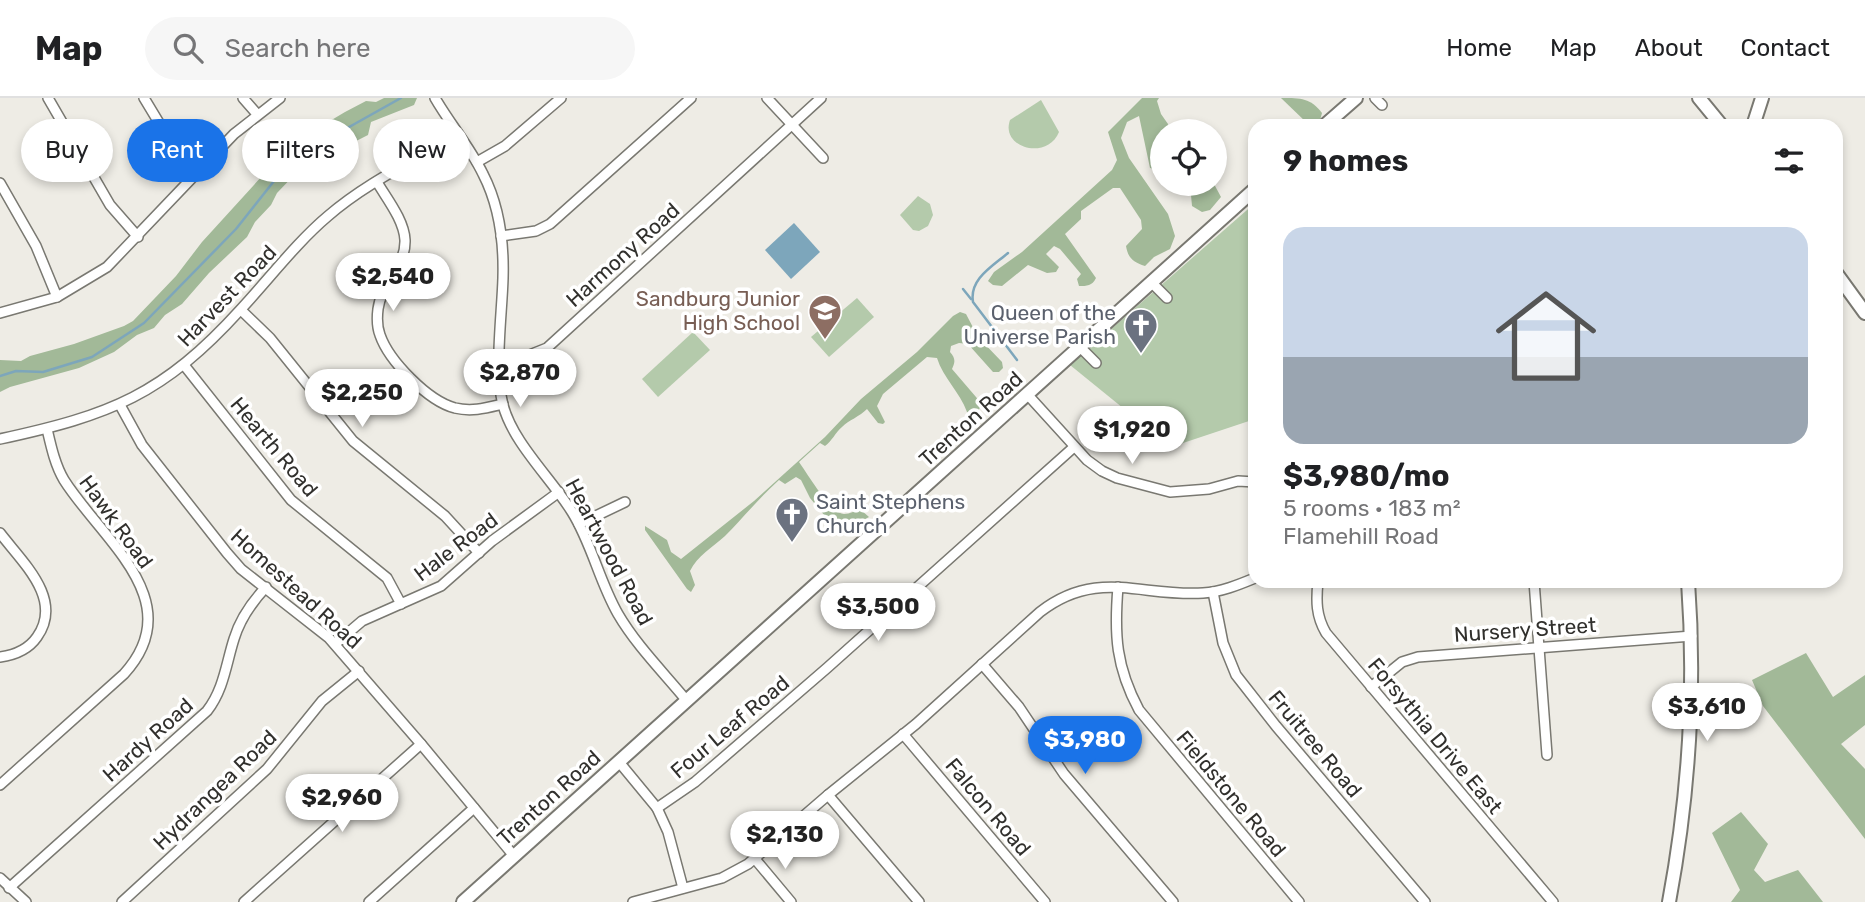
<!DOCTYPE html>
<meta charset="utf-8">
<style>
:root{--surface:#fff;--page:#f6f6f6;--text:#202124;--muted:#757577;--line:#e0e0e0;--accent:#1a73e8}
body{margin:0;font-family:Rubik,sans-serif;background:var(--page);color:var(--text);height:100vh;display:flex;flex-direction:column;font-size:26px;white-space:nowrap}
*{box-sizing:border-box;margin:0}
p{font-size:23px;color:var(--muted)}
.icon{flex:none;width:38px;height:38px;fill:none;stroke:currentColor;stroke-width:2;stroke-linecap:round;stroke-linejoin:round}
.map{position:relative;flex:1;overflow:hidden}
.sheet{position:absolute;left:1248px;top:21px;width:595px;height:469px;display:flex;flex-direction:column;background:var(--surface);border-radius:21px;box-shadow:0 4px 10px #0003}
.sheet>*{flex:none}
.hud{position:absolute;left:21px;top:21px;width:665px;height:63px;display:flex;gap:14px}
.buttons{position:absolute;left:1150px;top:21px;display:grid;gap:14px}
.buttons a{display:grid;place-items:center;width:77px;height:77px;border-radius:50%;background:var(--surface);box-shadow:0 4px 10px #0003;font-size:35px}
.price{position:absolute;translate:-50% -60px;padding:0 16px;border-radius:24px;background:#fff;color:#222;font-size:23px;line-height:46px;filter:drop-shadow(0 2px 4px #0008)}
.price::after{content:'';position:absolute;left:50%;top:42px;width:21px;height:16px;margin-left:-10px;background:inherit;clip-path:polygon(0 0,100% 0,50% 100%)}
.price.active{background:var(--accent);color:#fff}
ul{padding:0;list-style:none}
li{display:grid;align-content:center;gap:14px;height:371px;padding:0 35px}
li span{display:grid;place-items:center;height:217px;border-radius:21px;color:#555}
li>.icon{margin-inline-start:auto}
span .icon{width:126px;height:126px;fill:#fffc;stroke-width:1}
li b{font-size:30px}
h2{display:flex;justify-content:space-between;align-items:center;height:84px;padding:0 35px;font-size:30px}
.chip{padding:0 24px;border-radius:32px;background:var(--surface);box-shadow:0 4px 10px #0003;font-size:24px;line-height:63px}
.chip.active{background:var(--accent);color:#fff}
header{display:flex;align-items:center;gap:42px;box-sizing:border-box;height:98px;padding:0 35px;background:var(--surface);border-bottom:2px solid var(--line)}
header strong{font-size:33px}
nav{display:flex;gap:38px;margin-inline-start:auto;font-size:24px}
.search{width:490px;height:63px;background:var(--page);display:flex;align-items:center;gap:18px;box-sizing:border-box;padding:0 24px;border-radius:38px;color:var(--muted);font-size:26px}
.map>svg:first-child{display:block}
</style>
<header>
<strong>Map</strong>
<div class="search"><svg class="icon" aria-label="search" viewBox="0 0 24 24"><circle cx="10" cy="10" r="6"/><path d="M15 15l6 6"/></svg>Search here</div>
<nav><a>Home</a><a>Map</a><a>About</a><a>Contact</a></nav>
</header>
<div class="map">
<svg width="1865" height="804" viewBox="0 0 1865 804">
<rect width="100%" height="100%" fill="#eeece5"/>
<g fill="#b4caab">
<path d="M1041 2 1059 34C1047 63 1000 50 1010 22Z"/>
<path d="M918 98 930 106 933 117 928 128 919 133 913 132 900 117Z"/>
<path d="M1255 105V321L1171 349 1070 267Z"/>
<path d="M857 200 874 219 829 259 811 239Z"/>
<path d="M693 234 710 252 658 299 642 281Z"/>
</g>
<g fill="#a2b998">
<path d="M384 0H417L414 7 371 24 368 37 299 72 277 95 271 107 255 124 247 139 209 175 182 206 165 217 154 230 137 237 114 254 79 270 10 289 0 294V262L21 263 30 258 74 246 124 228 133 223 176 178 202 144 273 66 308 36 345 14 366 3 376 4Z"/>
<path d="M1142 0H1159L1157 3 1161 16 1168 26 1167 33H1162V73L1150 70 1139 18 1127 24 1121 40 1129 60 1168 116 1175 138 1170 151 1154 159 1145 168C1133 164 1128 160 1126 148L1142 131 1141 122 1120 90H1113L1081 113V121L1065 136 1096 180C1092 188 1087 188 1079 188L1077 181 1081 176 1060 151 1054 148 1046 156 1059 169 1056 174 1047 175 1028 167 1002 188 993 187 988 183 994 174 1022 154 1112 72 1117 62 1108 34Z"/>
<path d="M1281 0C1302 0 1310 0 1322 15L1319 26 1307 25Z"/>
<path d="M1190 86H1214L1221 99 1210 112 1202 114 1192 108Z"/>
<path d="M960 214 966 216 978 239 1002 264 1003 270 999 274H993L968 246 959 245 951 248 950 254C956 261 955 264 952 271L982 306 977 315 973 317 967 314C960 294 943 280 937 260L927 259 883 296 877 308 885 324 883 326 878 325 867 311C859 319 849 322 842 329 835 335 832 343 825 348L820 345 799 364C807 375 831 416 844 416 850 416 856 412 861 412L869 419 839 435 810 400 801 382 796 379 785 386 779 382C759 400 743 420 725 438 713 449 697 458 690 473L695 487 691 494 687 491 645 432V428L667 442 671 454 681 461 754 403 825 339 861 301 917 254 953 218Z"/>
<path d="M1806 555 1833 599 1865 577V627L1841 646 1865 671V741L1763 608 1752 582Z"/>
<path d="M1741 714 1768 746 1754 772 1765 784 1798 772 1823 804H1731L1740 792 1712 735Z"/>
</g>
<path fill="#7da6bb" d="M794 125 820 154 791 181 765 152Z"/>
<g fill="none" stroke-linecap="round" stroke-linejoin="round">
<g stroke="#7da6bb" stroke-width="2.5">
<path d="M1008 155C993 168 969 181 973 204L1017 262"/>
<path d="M963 191 971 201"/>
<path d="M0 278 16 273 43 274 92 259 144 225 236 131 278 78 317 47 401 0"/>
</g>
<defs>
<g id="street">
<path d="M48 0 110 107 138 139"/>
<path d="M144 0 173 48 200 73"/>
<path d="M243 0 257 16"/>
<path d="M435 0C450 26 470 49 483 76 499 107 504 145 503 180 502 217 494 272 503 307 513 345 551 380 572 414 592 446 599 483 618 516 636 547 664 575 687 603"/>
<path d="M767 0 823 60"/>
<path d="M1375 0 1382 7"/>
<path d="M477 64 505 48 561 0"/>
<path d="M377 84C387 101 404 122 405 142 406 169 381 186 378 211 377 219 377 229 380 237 389 263 428 303 455 310 472 314 486 310 503 306"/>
<path d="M0 85 36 148 57 199"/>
<path d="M501 138 536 133 550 126 691 0"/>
<path d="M1151 184 1167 200"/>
<path d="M241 212 270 240 353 343 445 418 479 455"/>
<path d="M0 215 57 199 107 169 234 36 280 0"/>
<path d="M1080 249 1096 265"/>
<path d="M500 261 522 260 547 250 821 0"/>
<path d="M184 267 291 402 387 480 401 506"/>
<path d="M1027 296 1087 362 1102 373 1117 380 1170 394 1209 391 1238 383 1255 384"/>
<path d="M120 307 142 347 227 455 241 471 329 540 421 646 514 758"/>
<path d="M0 341C111 317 163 297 241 211 269 181 297 144 328 118 366 85 415 62 458 36"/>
<path d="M579 426 625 404"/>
<path d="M0 435C22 464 64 501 37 539 28 552 15 557 0 559"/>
<path d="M1318 483C1316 503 1316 518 1326 535L1553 804"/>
<path d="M1534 483 1547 657"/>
<path d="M1118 489C1114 537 1116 569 1139 612L1299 804"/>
<path d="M1213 494 1223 545 1236 577 1276 628 1425 804"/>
<path d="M335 546 362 523 441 488 492 443 559 394"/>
<path d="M982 566 1019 609 1064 676 1173 804"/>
<path d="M1371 589 1402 564 1418 559 1692 538"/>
<path d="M903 636 1045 804"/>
<path d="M619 664 657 710 668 734 683 790"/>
<path d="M0 687 124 576C191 503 101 441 64 382 55 367 51 348 47 331"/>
<path d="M828 697 919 804"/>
<path d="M657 710 695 684 827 570 1074 349"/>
<path d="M755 761 791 804"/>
<path d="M0 780 26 804"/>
<path d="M9 790 207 613C224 591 226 566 234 541 240 521 252 504 266 489"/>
<path d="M122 804 267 671 322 603 359 573"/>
<path d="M244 804 421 646"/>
<path d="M369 804 474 710"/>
<path d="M633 804 722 780 748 766 828 697 916 626 1040 514C1097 470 1141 499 1203 495 1221 494 1238 487 1255 480"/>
</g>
<g id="secondary">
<path d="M1699 0 1722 28"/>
<path d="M1324 28 1356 0"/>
<path d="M1753 28 1762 0"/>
<path d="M1836 175 1865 215"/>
<path d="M463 804 1255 91"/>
<path d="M1669 804C1689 697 1696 592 1688 483"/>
</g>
</defs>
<use href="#street" stroke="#797871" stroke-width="12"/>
<use href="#secondary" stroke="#797871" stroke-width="16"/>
<use href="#street" stroke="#fff" stroke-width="9"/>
<use href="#secondary" stroke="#fff" stroke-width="12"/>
</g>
<defs>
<symbol id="school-pin" viewBox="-11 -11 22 30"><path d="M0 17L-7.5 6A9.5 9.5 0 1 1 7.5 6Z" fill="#8d6e63" stroke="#fff"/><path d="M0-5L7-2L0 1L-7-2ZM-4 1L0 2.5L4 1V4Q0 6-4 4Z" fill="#fff"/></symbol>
<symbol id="church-pin" viewBox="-11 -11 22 30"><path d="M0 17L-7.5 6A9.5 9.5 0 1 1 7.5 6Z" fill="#6b7280" stroke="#fff"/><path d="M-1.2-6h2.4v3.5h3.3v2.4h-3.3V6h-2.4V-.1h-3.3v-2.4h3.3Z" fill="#fff"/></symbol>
</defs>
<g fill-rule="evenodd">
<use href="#school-pin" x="806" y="194" width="38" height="52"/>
<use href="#church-pin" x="1122" y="208" width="38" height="52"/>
<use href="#church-pin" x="773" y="397" width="38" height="52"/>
</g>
<g text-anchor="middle" stroke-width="7" stroke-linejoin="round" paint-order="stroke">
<g font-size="21" fill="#31302d" stroke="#fff">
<text transform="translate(623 157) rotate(-42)" y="7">Harmony Road</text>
<text transform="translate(227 198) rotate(-46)" y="7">Harvest Road</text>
<text transform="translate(971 321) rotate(-42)" y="7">Trenton Road</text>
<text transform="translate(274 349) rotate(50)" y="7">Hearth Road</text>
<text transform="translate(116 424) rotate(54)" y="7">Hawk Road</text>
<text transform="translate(456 449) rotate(-37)" y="7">Hale Road</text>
<text transform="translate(609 454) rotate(62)" y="7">Heartwood Road</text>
<text transform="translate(296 491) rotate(42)" y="7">Homestead Road</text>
<text transform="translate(1525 532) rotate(-4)" y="7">Nursery Street</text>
<text transform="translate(730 629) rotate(-40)" y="7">Four Leaf Road</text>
<text transform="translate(1435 638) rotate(50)" y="7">Forsythia Drive East</text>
<text transform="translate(148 642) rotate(-42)" y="7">Hardy Road</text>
<text transform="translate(1315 646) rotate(50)" y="7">Fruitree Road</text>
<text transform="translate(215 692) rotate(-44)" y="7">Hydrangea Road</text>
<text transform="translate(1231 696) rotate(50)" y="7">Fieldstone Road</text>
<text transform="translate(549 700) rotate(-42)" y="7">Trenton Road</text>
<text transform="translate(988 709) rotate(50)" y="7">Falcon Road</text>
</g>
<g font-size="21" fill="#785e54" stroke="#fff" text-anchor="end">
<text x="800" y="208">Sandburg Junior<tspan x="800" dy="24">High School</tspan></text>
</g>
<g font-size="21" fill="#5b616d" stroke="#fff" text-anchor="end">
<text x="1116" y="222">Queen of the<tspan x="1116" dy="24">Universe Parish</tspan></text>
<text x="816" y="411" text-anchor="start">Saint Stephens<tspan x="816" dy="24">Church</tspan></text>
</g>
</g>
</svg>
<div class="buttons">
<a><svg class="icon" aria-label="locate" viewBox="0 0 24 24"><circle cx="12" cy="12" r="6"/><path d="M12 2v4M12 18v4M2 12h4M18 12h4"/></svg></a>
</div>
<b class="price" style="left:393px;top:215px">$2,540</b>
<b class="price" style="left:520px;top:311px">$2,870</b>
<b class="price" style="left:362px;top:331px">$2,250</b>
<b class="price" style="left:1132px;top:368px">$1,920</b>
<b class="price" style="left:878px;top:545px">$3,500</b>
<b class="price" style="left:1707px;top:645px">$3,610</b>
<b class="price active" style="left:1085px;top:678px">$3,980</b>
<b class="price" style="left:342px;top:736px">$2,960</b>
<b class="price" style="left:785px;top:773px">$2,130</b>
<div class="hud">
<a class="chip">Buy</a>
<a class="chip active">Rent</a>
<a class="chip">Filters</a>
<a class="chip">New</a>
</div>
<section class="sheet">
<h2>9 homes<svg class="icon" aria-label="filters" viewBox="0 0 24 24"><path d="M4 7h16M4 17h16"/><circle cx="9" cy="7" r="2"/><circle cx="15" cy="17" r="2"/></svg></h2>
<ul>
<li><span style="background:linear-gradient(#c9d6e8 60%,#9aa5b1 0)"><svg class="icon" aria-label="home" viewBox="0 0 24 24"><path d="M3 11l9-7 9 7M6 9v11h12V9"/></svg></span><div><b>$3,980/mo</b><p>5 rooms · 183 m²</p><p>Flamehill Road</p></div></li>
</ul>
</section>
</div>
